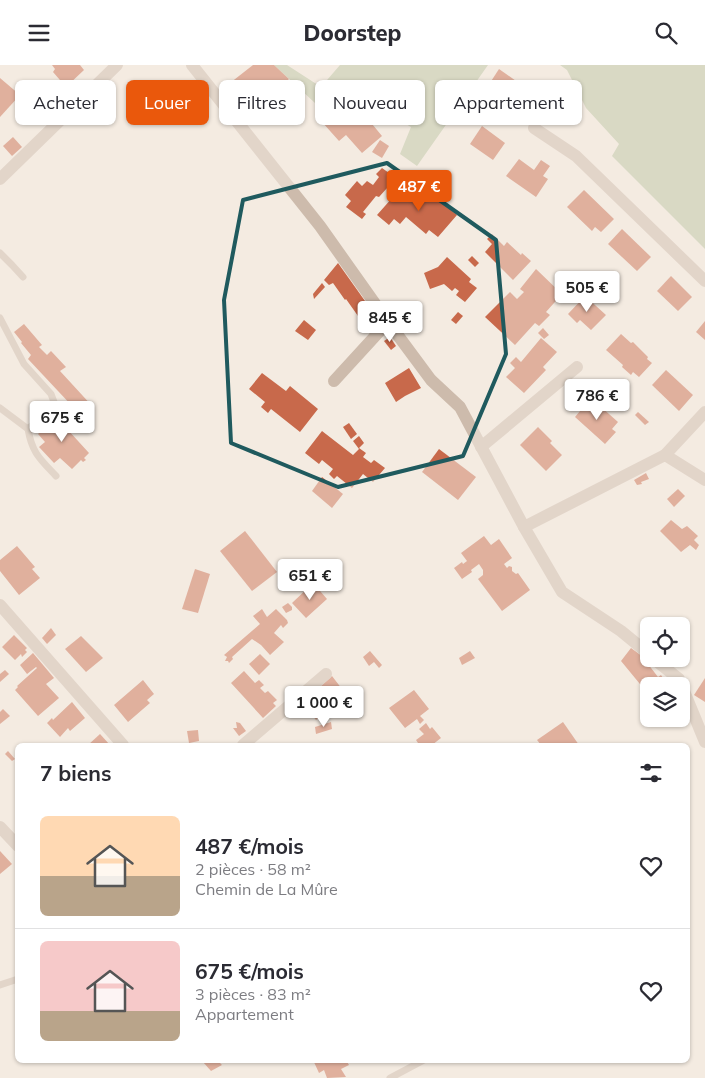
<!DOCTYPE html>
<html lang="fr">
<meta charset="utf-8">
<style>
:root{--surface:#fff;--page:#f7f7f7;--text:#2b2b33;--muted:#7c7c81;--line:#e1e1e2;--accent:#ea580c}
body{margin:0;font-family:Mulish,sans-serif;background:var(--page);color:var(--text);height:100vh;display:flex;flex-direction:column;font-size:19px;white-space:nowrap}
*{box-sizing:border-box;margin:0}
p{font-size:16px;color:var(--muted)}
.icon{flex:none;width:28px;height:28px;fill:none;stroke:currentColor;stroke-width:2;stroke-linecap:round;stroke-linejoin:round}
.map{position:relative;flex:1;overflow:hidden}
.details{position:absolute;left:15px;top:678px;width:675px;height:320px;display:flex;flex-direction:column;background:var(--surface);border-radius:8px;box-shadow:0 1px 4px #0004}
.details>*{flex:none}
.top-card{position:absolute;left:15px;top:15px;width:675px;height:45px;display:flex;gap:10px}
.buttons{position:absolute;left:640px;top:552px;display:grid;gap:10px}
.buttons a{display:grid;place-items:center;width:50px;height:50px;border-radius:8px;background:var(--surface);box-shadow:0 1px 4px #0004;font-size:25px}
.price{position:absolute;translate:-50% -42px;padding:0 11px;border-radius:5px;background:#fff;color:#222;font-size:16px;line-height:32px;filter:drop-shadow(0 1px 2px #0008)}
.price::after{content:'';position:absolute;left:50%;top:30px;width:15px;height:11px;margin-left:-8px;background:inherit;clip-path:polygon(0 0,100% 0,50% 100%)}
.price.current{background:var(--accent);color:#fff}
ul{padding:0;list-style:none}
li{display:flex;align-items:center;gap:15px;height:125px;padding:0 25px}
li+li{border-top:1px solid var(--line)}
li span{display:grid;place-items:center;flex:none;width:140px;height:100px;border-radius:8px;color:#555}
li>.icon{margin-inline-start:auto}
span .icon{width:60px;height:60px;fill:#fffc;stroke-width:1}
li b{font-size:21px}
h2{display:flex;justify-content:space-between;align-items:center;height:60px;padding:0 25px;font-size:21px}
.chip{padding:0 18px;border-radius:8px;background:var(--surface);box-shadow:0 1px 4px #0004;font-size:18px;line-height:45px}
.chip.current{background:var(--accent);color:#fff}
header{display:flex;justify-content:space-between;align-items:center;height:65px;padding:0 25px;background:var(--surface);font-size:22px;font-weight:800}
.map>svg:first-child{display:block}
</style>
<header><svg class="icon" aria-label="menu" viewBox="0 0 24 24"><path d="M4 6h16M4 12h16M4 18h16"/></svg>Doorstep<svg class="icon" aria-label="search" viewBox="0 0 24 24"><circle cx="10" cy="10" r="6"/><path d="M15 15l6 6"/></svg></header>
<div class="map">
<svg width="705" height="1013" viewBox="0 0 705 1013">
<rect width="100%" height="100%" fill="#f4ebe1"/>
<g fill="#b8c4a0">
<path d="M274 0H287L321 22 340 0H488L417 101 400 89 411 62 364 35 344 52 337 45 329 51Z"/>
<path d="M560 0H705V184L612 91 619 79 586 43 567 5Z"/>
</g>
<g fill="#c8694b">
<path d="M52 0H80L84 5 66 22 53 7 55 4Z"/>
<path d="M253 0H274L289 14 274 27 265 17 244 34 230 18Z"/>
<path d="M499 4 526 23 513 42 486 24Z"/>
<path d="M0 13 20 30 0 52Z"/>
<path d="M358 41 364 47 363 48 382 71 362 88 346 70 339 76 322 57 337 45 344 52Z"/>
<path d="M482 61 505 78 493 95 470 79Z"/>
<path d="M13 72 22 82 12 91 3 81Z"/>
<path d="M380 75 389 81 382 93 372 87Z"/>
<path d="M519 94 534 105 541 95 550 101 543 111 548 114 536 132 506 111Z"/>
<path d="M382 103 396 113 379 132 376 131 363 147 366 149 362 154 346 142 351 136 345 130 357 116 362 121 367 116 373 120 379 112 376 109Z"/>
<path d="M400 124 417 138 428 126 457 150 438 172 429 165 426 169 406 152 400 159 394 154 389 160 377 150Z"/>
<path d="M584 125 614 154 601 167 595 162 592 166 567 142Z"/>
<path d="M622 164 651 192 637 206 608 179Z"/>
<path d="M492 169 504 181 507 177 521 190 522 188 531 196 513 215 485 187 492 179 487 174Z"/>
<path d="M472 191 479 198 475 202 468 195Z"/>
<path d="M447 192 471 214 469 217 477 223 465 237 456 230 459 226 455 223 452 226 444 219 430 224 424 208 438 202Z"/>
<path d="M338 198 370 243 358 251 346 234 345 235 333 218 329 220 324 215Z"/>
<path d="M536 204 562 229 546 247 550 250 539 261 535 258 515 280 485 252 510 227 517 234 524 227 520 224Z"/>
<path d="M671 211 692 232 678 246 657 226Z"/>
<path d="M322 218 325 222 314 234 313 229Z"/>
<path d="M585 231 606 250 591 265 580 255 577 258 568 249Z"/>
<path d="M458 247 463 251 456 259 451 255Z"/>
<path d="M304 255 316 265 308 275 295 266Z"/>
<path d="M705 256V275L696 267Z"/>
<path d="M24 259 42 280 39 282 47 290 51 286 66 302 60 306 94 343 82 353 73 342 28 294 31 290 21 278 22 277 14 267Z"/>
<path d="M543 263 549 270 544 274 538 268Z"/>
<path d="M621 269 631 278 633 277 648 292 647 294 652 298 639 312 633 307 631 310 622 302 623 300 606 285Z"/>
<path d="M390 272 396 281 391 285 384 276Z"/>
<path d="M541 273 557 287 543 302 546 305 524 328 506 312 515 303 510 298 516 292 521 297Z"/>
<path d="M409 303 421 323 405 331 396 337 385 318Z"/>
<path d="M666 305 693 330 679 346 652 320Z"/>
<path d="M262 308 286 326 290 321 318 344 300 367 271 344 268 348 261 342 265 337 249 324Z"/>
<path d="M591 333 618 357 612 364 616 367 605 379 575 352Z"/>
<path d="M638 347 649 357 645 360 635 350Z"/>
<path d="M59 349 71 361 68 365 89 388 84 393 86 395 83 397 81 395 72 404 60 393 54 398 39 382 45 377 38 369Z"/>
<path d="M349 358 357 369 351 374 343 362Z"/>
<path d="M538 362 552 376 550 378 562 390 546 406 520 380Z"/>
<path d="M322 366 353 390 359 384 353 376 359 371 364 378 359 383 366 388 363 392 371 398 374 395 385 403 373 417 363 409 352 423 337 411 334 414 329 409 333 404 322 395 319 399 305 388Z"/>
<path d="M439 384 476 412 458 435 422 407Z"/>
<path d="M646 408 649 414 641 417 642 419 637 420 634 415Z"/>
<path d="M322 412 343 429 332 443 312 426Z"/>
<path d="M678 424 685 431 674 442 667 434Z"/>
<path d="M671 455 682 464 687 461 698 471 694 475 699 480 696 485 690 480 681 487 660 466Z"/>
<path d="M245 466 277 507 252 526 220 486Z"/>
<path d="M484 471 491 480 499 474 512 493 504 499 507 503 509 501 512 502V506L516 509 518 508 530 525 502 546 478 514 483 510V505L479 499 471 505 472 507 462 514 454 503 462 497 463 499 467 496 461 488Z"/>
<path d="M17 481 35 502 32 504 40 513 19 530 0 506V495Z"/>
<path d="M195 504 210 509 198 548 182 544Z"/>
<path d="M314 519 327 534 306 553 292 538 310 521V522Z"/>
<path d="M288 538 292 542V545L286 548 282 542Z"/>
<path d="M262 544 267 552 276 544 287 555 288 558 283 563 281 560 274 568 284 577 270 590 261 580 252 574 232 592 233 594 229 598 228 596H225L227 592 224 590 260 559 253 551Z"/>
<path d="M51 563 56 570 47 579 42 573Z"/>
<path d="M14 570 27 583 25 585 27 587 22 592 21 589 15 595 2 582Z"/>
<path d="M81 571 103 593 86 607 65 584Z"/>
<path d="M631 583 650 597 648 599 658 612 661 610 668 621H649V630L621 596Z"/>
<path d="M370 586 382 600 379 603 374 597 369 601 363 592Z"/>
<path d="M470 586 475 593 462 600 459 593Z"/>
<path d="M33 588 54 613 46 619 59 633 38 651 15 625 18 622 17 621 37 603 36 602 27 609 20 600Z"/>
<path d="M260 589 270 599 259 610 249 599Z"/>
<path d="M5 605 9 609 0 617V609Z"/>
<path d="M244 606 255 618 259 615 264 620 260 623 265 628 268 626 277 635 273 638 276 641 263 653 231 618Z"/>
<path d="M332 611 342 624 338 627 343 633 316 655 302 638Z"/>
<path d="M705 613V637L694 630Z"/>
<path d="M143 615 154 629 147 635 150 638 128 657 114 640Z"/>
<path d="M414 625 429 644 420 651 424 655 420 659 417 654 405 663 389 643Z"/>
<path d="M72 637 85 653 70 666 68 663 60 672 47 658 52 653 53 655Z"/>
<path d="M3 644 10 651 0 659V647Z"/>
<path d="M236 657 240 658 246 666 239 671 233 663H237Z"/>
<path d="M331 657 332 664 316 669 315 662Z"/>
<path d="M563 657 579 680H541L537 675Z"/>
<path d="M426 658 430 664 432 662 441 673 432 680H415L418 678 416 675 424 669 419 664Z"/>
<path d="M198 665 199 676 189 678 187 666Z"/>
<path d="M100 669 110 680H88Z"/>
<path d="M8 686 15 694 12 696 5 689Z"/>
<path d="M0 786 12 799 0 809Z"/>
<path d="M205 995H217L222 1000 211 1006 203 997Z"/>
<path d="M313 995H346L349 1000 341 1004 346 1012 327 1013 324 1005 319 1008Z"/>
</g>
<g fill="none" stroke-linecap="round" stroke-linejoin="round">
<g stroke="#cdbbac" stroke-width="7">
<path d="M0 188 12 200 23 212"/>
<path d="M0 253 24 299 51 329 54 337 50 344 28 364"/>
<path d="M0 343 28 364C32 388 40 394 56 411"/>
<path d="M0 920 18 914"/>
<path d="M390 1013 424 995"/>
</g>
<g stroke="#cdbbac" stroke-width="12">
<path d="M192 0 320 161 388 257 431 315 460 342 524 462 665 390 705 415"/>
<path d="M534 63 576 91 705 216"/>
<path d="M0 114 117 0"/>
<path d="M334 316 388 257"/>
<path d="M481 382 577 302"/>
<path d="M665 390 705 347"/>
<path d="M524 462 562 527 621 566 649 589"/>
<path d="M0 540 123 680"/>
<path d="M654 594 679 614 705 677"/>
<path d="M243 680 326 609"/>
<path d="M0 762 18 781"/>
</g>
</g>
<path d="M0 0H705V1013H0ZM387 98 496 175 506 289 463 391 338 422 231 378 224 235 243 135Z" fill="#f4ebe1" fill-opacity=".55" fill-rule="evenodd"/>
<path fill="none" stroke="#1f5a5e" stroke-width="4" stroke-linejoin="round" d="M387 98 496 175 506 289 463 391 338 422 231 378 224 235 243 135Z"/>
</svg>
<div class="buttons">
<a><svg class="icon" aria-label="locate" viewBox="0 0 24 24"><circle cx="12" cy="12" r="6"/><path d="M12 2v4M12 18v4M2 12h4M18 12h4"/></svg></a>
<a><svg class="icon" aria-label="layers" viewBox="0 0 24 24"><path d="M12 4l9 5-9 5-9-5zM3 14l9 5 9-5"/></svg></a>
</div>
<b class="price current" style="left:419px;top:147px">487 €</b>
<b class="price" style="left:587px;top:248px">505 €</b>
<b class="price" style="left:390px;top:278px">845 €</b>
<b class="price" style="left:597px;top:356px">786 €</b>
<b class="price" style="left:62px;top:378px">675 €</b>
<b class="price" style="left:310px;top:536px">651 €</b>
<b class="price" style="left:324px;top:663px">1 000 €</b>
<div class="top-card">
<a class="chip">Acheter</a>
<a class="chip current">Louer</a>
<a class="chip">Filtres</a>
<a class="chip">Nouveau</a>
<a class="chip">Appartement</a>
</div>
<section class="details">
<h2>7 biens<svg class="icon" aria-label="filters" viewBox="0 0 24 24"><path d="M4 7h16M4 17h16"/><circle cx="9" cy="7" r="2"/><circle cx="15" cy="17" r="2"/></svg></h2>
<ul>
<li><span style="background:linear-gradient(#ffd9b3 60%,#b9a48a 0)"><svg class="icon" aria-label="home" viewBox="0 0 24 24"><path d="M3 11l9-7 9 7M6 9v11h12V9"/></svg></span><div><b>487 €/mois</b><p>2 pièces · 58 m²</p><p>Chemin de La Mûre</p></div><svg class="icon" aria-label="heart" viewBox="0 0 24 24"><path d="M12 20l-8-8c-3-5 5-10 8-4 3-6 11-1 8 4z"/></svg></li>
<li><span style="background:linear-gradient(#f6c9c9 70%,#b9a48a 0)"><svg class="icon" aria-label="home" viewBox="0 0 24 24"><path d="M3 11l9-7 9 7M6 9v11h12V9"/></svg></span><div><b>675 €/mois</b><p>3 pièces · 83 m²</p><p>Appartement</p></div><svg class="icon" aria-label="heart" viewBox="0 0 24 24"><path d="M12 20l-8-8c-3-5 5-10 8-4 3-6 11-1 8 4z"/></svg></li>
</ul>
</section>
</div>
